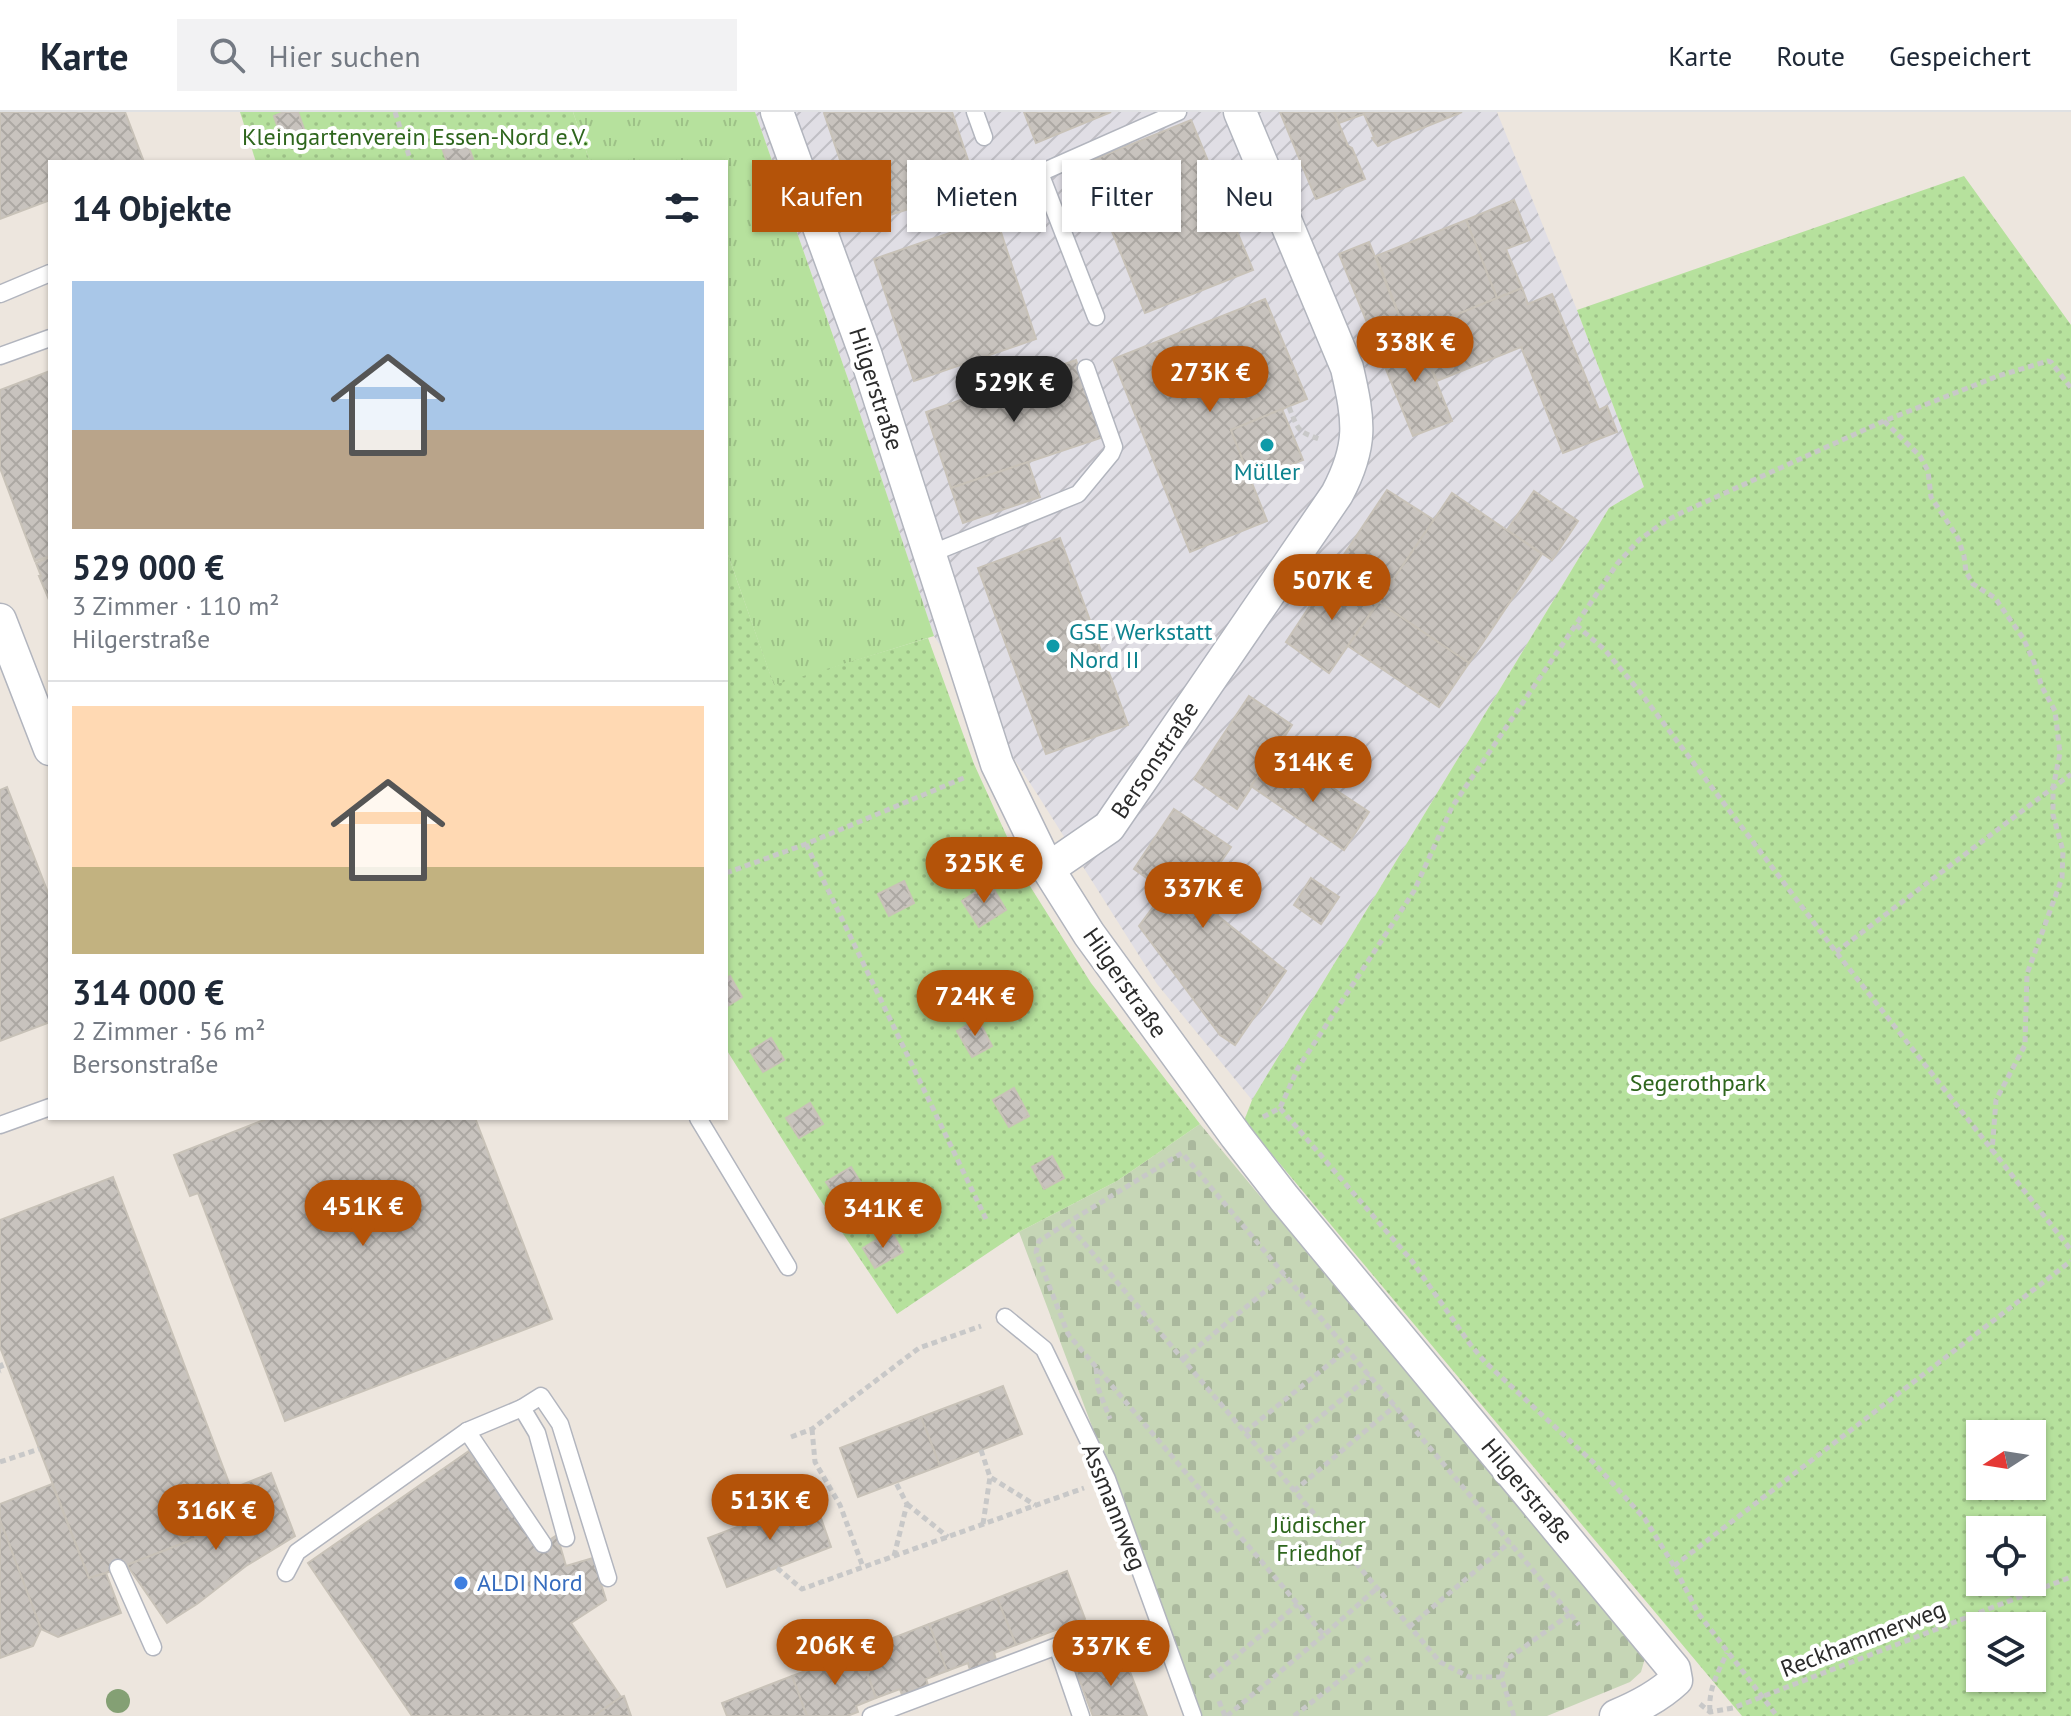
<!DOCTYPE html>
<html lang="de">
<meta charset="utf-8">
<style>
:root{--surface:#fff;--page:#f2f2f3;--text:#1f2937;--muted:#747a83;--line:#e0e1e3;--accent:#b45309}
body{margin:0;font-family:"PT Sans",sans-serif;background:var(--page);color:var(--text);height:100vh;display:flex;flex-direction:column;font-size:30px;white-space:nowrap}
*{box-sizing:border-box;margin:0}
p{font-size:26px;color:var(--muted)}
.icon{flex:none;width:44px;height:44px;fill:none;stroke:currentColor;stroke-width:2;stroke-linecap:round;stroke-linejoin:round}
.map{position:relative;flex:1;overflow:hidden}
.side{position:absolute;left:48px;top:48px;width:680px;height:960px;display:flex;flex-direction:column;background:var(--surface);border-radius:0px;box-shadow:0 2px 6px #0004}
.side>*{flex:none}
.top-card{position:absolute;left:752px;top:48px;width:760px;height:72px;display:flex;gap:16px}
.needle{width:52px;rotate:258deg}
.tools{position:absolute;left:1966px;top:1308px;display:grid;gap:16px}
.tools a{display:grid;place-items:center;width:80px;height:80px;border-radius:0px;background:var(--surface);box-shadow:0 2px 6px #0004;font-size:40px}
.price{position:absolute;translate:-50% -68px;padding:0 18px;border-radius:28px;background:var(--accent);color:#fff;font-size:26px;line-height:52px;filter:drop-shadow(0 2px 4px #0008)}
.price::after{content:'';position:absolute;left:50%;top:48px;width:24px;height:18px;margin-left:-12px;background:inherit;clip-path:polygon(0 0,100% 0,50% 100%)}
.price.current{background:#222;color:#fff}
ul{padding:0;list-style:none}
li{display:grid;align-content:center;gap:16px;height:424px;padding:0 24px}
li+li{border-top:2px solid var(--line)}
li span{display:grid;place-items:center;height:248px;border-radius:0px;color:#555}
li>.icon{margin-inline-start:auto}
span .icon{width:144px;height:144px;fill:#fffc;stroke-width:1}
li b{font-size:34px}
h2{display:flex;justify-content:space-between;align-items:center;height:96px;padding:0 24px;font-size:34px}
.pill{padding:0 28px;border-radius:0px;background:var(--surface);box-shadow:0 2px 6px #0004;font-size:28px;line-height:72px}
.pill.current{background:var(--accent);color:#fff}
header{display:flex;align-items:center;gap:48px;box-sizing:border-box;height:112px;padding:0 40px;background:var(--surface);border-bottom:2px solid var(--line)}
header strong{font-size:38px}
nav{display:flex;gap:44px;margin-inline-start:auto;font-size:28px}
.search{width:560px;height:72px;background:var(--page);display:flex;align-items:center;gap:20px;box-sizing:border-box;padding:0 28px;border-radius:0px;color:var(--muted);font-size:30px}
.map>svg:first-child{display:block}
</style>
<header>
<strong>Karte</strong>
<div class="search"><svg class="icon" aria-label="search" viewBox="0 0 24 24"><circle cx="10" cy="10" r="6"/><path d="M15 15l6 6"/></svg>Hier suchen</div>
<nav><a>Karte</a><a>Route</a><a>Gespeichert</a></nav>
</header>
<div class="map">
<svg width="2071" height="1604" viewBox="0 0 2071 1604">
<defs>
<pattern id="industrial-furrows" width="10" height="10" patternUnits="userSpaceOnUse" patternTransform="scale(2)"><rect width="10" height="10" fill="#e0dee5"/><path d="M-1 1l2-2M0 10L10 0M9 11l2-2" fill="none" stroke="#c0bfc5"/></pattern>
<pattern id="grass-tufts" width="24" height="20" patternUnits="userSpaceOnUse" patternTransform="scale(2)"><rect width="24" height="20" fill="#b6e19d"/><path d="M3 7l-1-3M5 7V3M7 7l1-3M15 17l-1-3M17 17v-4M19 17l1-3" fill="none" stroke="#9dc187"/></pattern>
<pattern id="cemetery-stones" width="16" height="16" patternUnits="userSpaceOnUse" patternTransform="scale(2)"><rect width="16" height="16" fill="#c6d6b6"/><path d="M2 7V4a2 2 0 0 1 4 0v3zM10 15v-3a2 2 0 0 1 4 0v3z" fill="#aab89d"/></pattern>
<pattern id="park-dots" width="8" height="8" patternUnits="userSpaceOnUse" patternTransform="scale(2)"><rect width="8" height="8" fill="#b6e19d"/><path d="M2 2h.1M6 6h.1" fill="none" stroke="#9dc187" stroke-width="1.8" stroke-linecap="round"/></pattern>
<pattern id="building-cross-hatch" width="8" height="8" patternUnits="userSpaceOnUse" patternTransform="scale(2)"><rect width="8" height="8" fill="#c8c3be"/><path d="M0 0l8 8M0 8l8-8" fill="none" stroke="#aca8a3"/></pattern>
</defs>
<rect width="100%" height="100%" fill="#ede6de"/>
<path fill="url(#industrial-furrows)" d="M755 0H1497L1577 198 1644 375 1609 396 1252 988 1157 872 1039 685 934 524 854 284Z"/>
<path fill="url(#grass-tufts)" d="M573 0H755L854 284 934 524 774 574 726 437V50H590Z"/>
<path fill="url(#cemetery-stones)" d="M1200 1012 1645 1546 1641 1560 1630 1570 1547 1604H1197L1111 1365 1019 1120 1117 1069Z"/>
<g fill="url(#park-dots)" fill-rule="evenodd">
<path d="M240 0H573L590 50H256Z"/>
<path d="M1964 64 2071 213V1604H1742L1244 1009 1252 988 1609 396 1644 375 1577 198ZM1980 1322H2032V1374H1980ZM1980 1418H2032V1470H1980ZM1980 1514H2032V1566H1980Z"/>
<path d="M726 437 774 573 928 526 974 652 1028 771 1091 871 1200 1012 1117 1069 1019 1120 897 1202 819 1086 726 937Z"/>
</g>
<g fill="url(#building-cross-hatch)" stroke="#c8c2b8" stroke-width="2">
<path d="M0 0H125L144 50H50V88L0 107Z"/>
<path d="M284 0H298L305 20 282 28 274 4Z"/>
<path d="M826 0H952L977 75 862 112 824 1Z"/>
<path d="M1024 0H1111L1036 31Z"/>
<path d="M1280 0H1334L1348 34 1352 36 1365 67 1316 87Z"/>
<path d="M1334 0H1462L1378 34 1372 26 1374 25 1364 2 1339 11Z"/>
<path d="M1191 8 1253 158 1145 201 1090 65 1096 63 1090 49Z"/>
<path d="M464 22 473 47 465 50H447L440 30Z"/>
<path d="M1514 88 1530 128 1506 137 1522 176 1497 186 1466 108Z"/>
<path d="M996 105 1036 227 914 269 874 147Z"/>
<path d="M1466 108 1497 186 1407 223 1376 144Z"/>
<path d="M1369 130 1407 223 1377 235 1339 142Z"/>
<path d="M1522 176 1528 192 1552 182 1599 298 1607 294 1617 320 1563 341 1521 235 1437 269 1416 219Z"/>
<path d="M1265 187 1307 287 1231 318 1267 409 1190 440 1113 247Z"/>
<path d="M1416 219 1452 309 1413 324 1377 235Z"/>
<path d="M1076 248 1103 325 951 376 926 300Z"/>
<path d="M50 259V444L35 449 0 356V278Z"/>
<path d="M1282 297 1303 348 1251 369 1231 318Z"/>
<path d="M1028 350 1040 385 963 411 951 376Z"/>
<path d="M1387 378 1434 408 1378 490 1333 459Z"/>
<path d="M1534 379 1578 409 1552 448 1507 418Z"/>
<path d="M1452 381 1542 442 1469 551 1378 490Z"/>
<path d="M1060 426 1128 613 1046 642 978 456Z"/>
<path d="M50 445V490L39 464H41L36 451Z"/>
<path d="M1333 459 1378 490 1329 561 1286 530Z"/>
<path d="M1379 490 1469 551 1439 595 1348 534Z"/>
<path d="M1249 584 1292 613 1237 697 1194 667Z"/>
<path d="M1269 648 1314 678 1321 668 1369 700 1344 738 1251 674Z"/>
<path d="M7 675 50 786V910L0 929V678Z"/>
<path d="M1174 697 1231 735 1196 786 1286 859 1235 933 1220 923 1139 814 1165 779 1134 757Z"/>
<path d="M1311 766 1339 785 1321 812 1294 793Z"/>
<path d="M904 769 914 791 889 804 878 782Z"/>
<path d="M990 771 1006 798 979 815 962 789Z"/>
<path d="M730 864 742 885 726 895V867Z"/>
<path d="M978 907 992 934 972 945 957 919Z"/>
<path d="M771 926 784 948 763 960 750 939Z"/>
<path d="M1014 976 1029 1004 1009 1015 993 988Z"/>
<path d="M810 991 823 1012 799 1026 786 1006Z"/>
<path d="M269 1006H475L552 1207 285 1309 198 1081 190 1084 174 1043Z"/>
<path d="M1052 1044 1064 1066 1044 1077 1032 1055Z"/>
<path d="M851 1055 864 1076 840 1091 826 1070Z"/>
<path d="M113 1065 243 1408 106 1461 89 1466 0 1235V1108Z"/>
<path d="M891 1119 903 1140 875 1156 863 1136Z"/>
<path d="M1003 1274 1022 1322 940 1354 921 1305Z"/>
<path d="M921 1305 940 1354 858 1385 840 1336Z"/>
<path d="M469 1339 537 1436 557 1423 566 1454 593 1446 606 1488 571 1511 621 1585 594 1604H412L308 1451Z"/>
<path d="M271 1361 295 1424 246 1454 197 1492 167 1511 127 1453 243 1408 231 1377Z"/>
<path d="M52 1372 89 1466 106 1461 121 1501 58 1525 41 1517 0 1408V1392Z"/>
<path d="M814 1386 831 1435 727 1475 708 1426Z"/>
<path d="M0 1408 41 1517 33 1534 0 1546Z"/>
<path d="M1067 1459 1085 1507 1016 1533 997 1486Z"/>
<path d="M997 1486 1016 1533 994 1541 996 1548 970 1558 968 1551 947 1559 929 1512Z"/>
<path d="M929 1512 947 1559 926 1567 928 1573 902 1583 900 1577 876 1586 859 1539Z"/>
<path d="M859 1539 876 1586 856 1594 858 1600 847 1604H807L792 1564Z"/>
<path d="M1122 1539 1147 1604H1093L1075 1556Z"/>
<path d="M792 1564 807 1604H727L722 1591Z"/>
<path d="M624 1584 631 1604H594L621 1585Z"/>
</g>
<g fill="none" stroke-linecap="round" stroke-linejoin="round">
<defs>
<g id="service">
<path d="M975 0 984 25"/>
<path d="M0 182 50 161"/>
<path d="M1096 205 1040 61 1178 0"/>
<path d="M0 244 50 226"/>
<path d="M930 442 1078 382 1111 342 1114 335 1086 256"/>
<path d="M698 1006 788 1155"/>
<path d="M0 1013 50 995"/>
<path d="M1005 1205 1044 1237 1107 1367 1193 1604"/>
<path d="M522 1296 537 1321 566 1426"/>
<path d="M467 1319 543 1432"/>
<path d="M118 1456 153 1535"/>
<path d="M286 1461 297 1440 467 1319 522 1296 541 1284 560 1312 608 1466"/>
<path d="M871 1604 1057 1534 1081 1604"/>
</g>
<g id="minor">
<path d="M777 0 865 241 997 652 1048 757 1089 822 1236 1024 1284 1086 1674 1557 1676 1568C1659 1584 1638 1595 1616 1604"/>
<path d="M0 508 50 637"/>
<path d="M1048 757 1109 715 1337 382C1363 333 1359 309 1347 256L1240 0"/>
</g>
</defs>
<use href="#service" stroke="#b2b5be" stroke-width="19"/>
<use href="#minor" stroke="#b2b5be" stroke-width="35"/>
<g stroke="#c8c8c8" stroke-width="5" stroke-dasharray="6 4" stroke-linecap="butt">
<path d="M395 0 411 50"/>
<path d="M1289 295C1299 320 1297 319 1322 328"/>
<path d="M1884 309 1920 344 1928 359 1931 385 1958 426 1964 444 1966 460 1973 472 1995 486 2023 526 2034 550 2042 575 2055 599 2060 641 2053 676V703L2063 739 2062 766 2027 862 2025 933 1996 988 1992 1040"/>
<path d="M1576 513 1605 538 1640 580 1836 840 2071 1138"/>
<path d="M806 732 986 1107"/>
<path d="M726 761 806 732 966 665"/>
<path d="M1836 840 2071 662"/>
<path d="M1280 996 1412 1149 1470 1232 1485 1250 1593 1350 1645 1407 1674 1454 1698 1501 1777 1604"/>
<path d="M1263 1005 1280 996 1298 956 1414 779 1452 695 1617 452 1639 428 1664 410 1683 400 1884 309 1998 264 2048 249 2051 250 2071 276"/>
<path d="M1067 1111 1039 1129 1036 1140 1068 1222 1096 1255 1324 1523 1377 1476"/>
<path d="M1183 1247 1285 1163"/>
<path d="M0 1251 3 1258 0 1259"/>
<path d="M1096 1256 1098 1276 1110 1307"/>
<path d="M812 1317 815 1350 840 1393 863 1455"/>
<path d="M1245 1320 1348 1237"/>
<path d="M791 1325 812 1317 919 1236 981 1214"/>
<path d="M981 1338 990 1365 1035 1393"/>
<path d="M1268 1348 1370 1264"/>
<path d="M0 1350 39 1337"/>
<path d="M1294 1379 1395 1294"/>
<path d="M907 1392 948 1425"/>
<path d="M983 1412 990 1365"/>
<path d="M894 1444 907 1392 896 1371"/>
<path d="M1674 1454 2071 1149"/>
<path d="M777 1456 802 1477 1084 1376"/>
<path d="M1409 1515 1510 1430"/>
<path d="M1501 1565 1509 1546 1570 1502"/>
<path d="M1210 1566 1298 1492"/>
<path d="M1219 1589 1225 1604"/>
<path d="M1700 1592 1710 1600 1733 1596 2071 1465"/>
<path d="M1710 1599C1708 1578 1718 1560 1727 1541"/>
<path d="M1227 1604 1324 1523"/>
<path d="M1294 1604 1371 1544"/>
<path d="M1514 1604 1501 1565H1469L1440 1550 1067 1111 1182 1041 1579 1513"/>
</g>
<use href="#service" stroke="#fff" stroke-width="16"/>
<use href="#minor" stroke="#fff" stroke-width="32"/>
</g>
<circle fill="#84a074" cx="118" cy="1589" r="12"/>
<g fill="#0f9aa8" stroke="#fff" stroke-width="3">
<circle cx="1267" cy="333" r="8"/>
<circle cx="1053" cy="534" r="8"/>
</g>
<circle fill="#3f7fe0" stroke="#fff" stroke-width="3" cx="461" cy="1471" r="8"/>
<g text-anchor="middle" stroke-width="8" stroke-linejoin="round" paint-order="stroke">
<g font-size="24" fill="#2e661d" stroke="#fff">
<text x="415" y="33">Kleingartenverein Essen-Nord e.V.</text>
<text x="1698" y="979">Segerothpark</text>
<text x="1319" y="1421">Jüdischer<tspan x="1319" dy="28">Friedhof</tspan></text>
</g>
<g font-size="24" fill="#2b2b2b" stroke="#fff">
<text transform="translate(876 277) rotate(72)" y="8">Hilgerstraße</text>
<text transform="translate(1155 648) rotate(-56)" y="8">Bersonstraße</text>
<text transform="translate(1125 871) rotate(55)" y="8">Hilgerstraße</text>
<text transform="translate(1527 1379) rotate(50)" y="8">Hilgerstraße</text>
<text transform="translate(1114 1395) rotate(68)" y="8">Assmannweg</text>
<text transform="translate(1863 1527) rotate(-21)" y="8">Reckhammerweg</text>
</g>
<g font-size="24" fill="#0d838f" stroke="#fff">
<text x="1267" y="368">Müller</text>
<text x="1069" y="528" text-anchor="start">GSE Werkstatt<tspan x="1069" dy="28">Nord II</tspan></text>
</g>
<g font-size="24" fill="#366cbe" stroke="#fff" text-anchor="start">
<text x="477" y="1479">ALDI Nord</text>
</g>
</g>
</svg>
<div class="tools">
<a><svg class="needle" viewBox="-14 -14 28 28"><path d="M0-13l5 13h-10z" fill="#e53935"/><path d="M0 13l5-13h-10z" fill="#747a83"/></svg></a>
<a><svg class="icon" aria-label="locate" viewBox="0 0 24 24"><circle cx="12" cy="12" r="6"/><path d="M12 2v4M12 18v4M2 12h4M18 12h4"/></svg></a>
<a><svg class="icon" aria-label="layers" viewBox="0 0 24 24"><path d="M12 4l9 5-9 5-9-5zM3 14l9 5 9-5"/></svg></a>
</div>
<b class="price" style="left:1415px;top:272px">338K €</b>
<b class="price" style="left:1210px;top:302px">273K €</b>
<b class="price current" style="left:1014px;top:312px">529K €</b>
<b class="price" style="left:1332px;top:510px">507K €</b>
<b class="price" style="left:1313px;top:692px">314K €</b>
<b class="price" style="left:984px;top:793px">325K €</b>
<b class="price" style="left:1203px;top:818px">337K €</b>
<b class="price" style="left:975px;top:926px">724K €</b>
<b class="price" style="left:363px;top:1136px">451K €</b>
<b class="price" style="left:883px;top:1138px">341K €</b>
<b class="price" style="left:770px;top:1430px">513K €</b>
<b class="price" style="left:216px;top:1440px">316K €</b>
<b class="price" style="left:835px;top:1575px">206K €</b>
<b class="price" style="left:1111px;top:1576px">337K €</b>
<div class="top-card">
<a class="pill current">Kaufen</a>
<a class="pill">Mieten</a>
<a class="pill">Filter</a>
<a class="pill">Neu</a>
</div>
<section class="side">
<h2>14 Objekte<svg class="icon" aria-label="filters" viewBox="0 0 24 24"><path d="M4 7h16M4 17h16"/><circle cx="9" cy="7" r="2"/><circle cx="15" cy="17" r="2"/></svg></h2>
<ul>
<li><span style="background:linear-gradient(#a9c7e8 60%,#b9a48a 0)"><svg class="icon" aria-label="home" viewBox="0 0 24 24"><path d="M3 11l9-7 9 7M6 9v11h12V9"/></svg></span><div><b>529 000 €</b><p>3 Zimmer · 110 m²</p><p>Hilgerstraße</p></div></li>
<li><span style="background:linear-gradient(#ffd9b3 65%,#c2b280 0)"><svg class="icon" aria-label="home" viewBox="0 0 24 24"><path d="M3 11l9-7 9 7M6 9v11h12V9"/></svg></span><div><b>314 000 €</b><p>2 Zimmer · 56 m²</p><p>Bersonstraße</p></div></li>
</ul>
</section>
</div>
